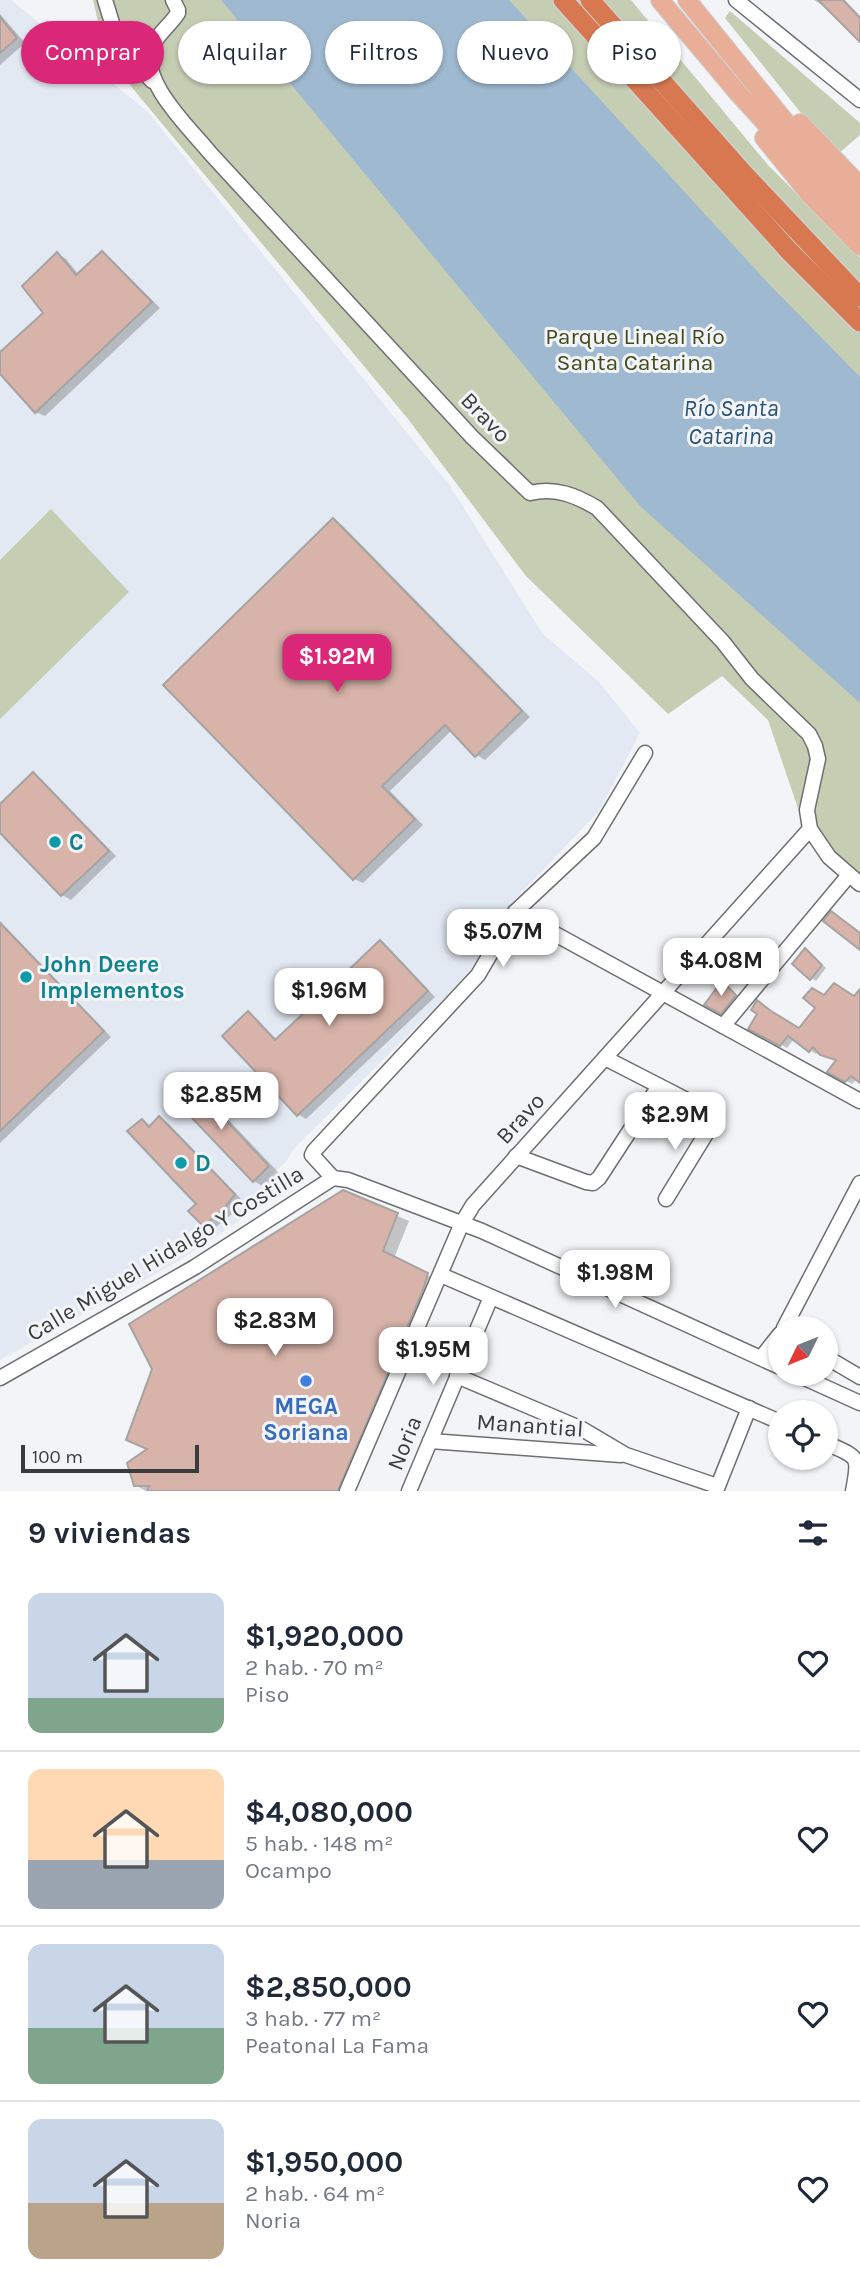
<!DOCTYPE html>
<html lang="es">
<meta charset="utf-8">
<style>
:root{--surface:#fff;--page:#f2f2f3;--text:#1f2937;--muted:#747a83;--line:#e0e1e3;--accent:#db2777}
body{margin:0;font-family:Karla,sans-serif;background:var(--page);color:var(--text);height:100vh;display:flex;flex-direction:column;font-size:26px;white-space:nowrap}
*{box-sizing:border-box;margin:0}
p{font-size:23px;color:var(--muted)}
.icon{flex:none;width:38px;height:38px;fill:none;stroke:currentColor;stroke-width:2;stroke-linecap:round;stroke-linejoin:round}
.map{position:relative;height:1491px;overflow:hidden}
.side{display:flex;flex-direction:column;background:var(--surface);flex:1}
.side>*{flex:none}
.banner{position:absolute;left:21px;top:21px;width:819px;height:63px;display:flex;gap:14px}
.needle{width:46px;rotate:227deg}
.controls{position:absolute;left:768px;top:1316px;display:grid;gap:14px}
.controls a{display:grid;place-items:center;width:70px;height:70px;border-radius:50%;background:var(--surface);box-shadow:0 2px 5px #0004;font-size:35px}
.scale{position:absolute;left:21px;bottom:18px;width:178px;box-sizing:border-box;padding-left:7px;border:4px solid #3a3b3c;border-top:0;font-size:19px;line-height:24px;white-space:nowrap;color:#3a3b3c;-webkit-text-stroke:5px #f3f4f7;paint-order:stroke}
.price{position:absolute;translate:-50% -60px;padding:0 16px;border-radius:14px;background:#fff;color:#222;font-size:23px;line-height:46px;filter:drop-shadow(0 2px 4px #0008)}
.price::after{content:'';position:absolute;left:50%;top:42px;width:21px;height:16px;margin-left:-10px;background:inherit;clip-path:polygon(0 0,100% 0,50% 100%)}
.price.active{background:var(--accent);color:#fff}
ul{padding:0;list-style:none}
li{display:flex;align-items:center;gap:21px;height:175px;padding:0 28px}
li+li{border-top:2px solid var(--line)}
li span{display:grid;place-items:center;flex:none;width:196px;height:140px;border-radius:14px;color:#555}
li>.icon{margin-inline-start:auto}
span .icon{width:84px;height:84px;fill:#fffc;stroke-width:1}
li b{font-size:30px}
h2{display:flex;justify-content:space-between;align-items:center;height:84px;padding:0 28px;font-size:30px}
.pill{padding:0 24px;border-radius:32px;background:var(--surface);box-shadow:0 2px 5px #0004;font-size:24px;line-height:63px}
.pill.active{background:var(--accent);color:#fff}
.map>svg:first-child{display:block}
</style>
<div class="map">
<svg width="860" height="1491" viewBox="0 0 860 1491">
<rect width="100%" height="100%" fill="#f3f4f7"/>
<path fill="#e3e9f2" d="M0 0H11L148 112 450 486 542 633 598 681 640 733 599 811 504 911 489 942 471 969 438 1005 294 1149 285 1163 274 1172 245 1217 177 1262 0 1360Z"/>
<g fill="#c5cdb3">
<path d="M93 0H631L768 165 860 257V877L805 829 768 720 722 676 668 714 525 575 408 419 134 90 105 51Z"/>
<path d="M730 11 860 123V135L839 153 817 133 725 18Z"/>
<path d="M51 509 129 592 0 719V560Z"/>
</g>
<path fill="#9fb9d0" d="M221 0H509L767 282 860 377V703L640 506Z"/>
<g fill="#0003">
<path d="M814 0H845L860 16V40L832 11Z"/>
<path d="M0 14 25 43 0 65Z"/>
<path d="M102 253 110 258 160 308 45 416 36 412 0 371V355L46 313 58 254 66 259 79 275Z"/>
<path d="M334 520 342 525 530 717 485 760 477 755 452 730 390 791 423 825 363 883 354 879Z"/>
<path d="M33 774 41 779 116 856 71 900 62 895 0 831V806Z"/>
<path d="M0 921 111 1037 0 1143Z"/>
<path d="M380 943 388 947 435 997 306 1119 298 1114 248 1013 256 1018 277 1040 310 1009 299 983 307 988 319 1000Z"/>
<path d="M806 950 826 968 816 981 811 978Z"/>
<path d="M723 983 741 999 727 1015 707 1004Z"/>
<path d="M825 997 860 999V1081L857 1079 852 1084 830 1071 845 1061 818 1051 816 1054 794 1039 787 1048 751 1028 759 1014 758 1002 800 1030Z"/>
<path d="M190 1085 201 1091 280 1174 266 1188 254 1181 176 1099Z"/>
<path d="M159 1118 168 1123 242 1200 231 1215 212 1230 204 1225 199 1204 142 1121 152 1126Z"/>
<path d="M343 1192 409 1221 394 1258 439 1281 351 1491H146L135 1485 149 1450 128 1439Z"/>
</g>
<g fill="#d7b3a9" stroke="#a6a3a2" stroke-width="2">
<path d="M818 0H843L860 18V42Z"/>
<path d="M0 17 17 38 0 53Z"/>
<path d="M102 251 152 302 35 413 0 374V352L43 313 22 286 57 252 76 275Z"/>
<path d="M333 518 522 711 475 757 445 725 382 786 415 819 353 880 163 685Z"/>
<path d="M33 772 109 851 61 896 0 833V804Z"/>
<path d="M831 911 860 933V950L823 921Z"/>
<path d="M0 923 104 1031 0 1131Z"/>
<path d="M380 940 428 991 297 1116 222 1036 248 1011 275 1040 308 1009 289 990 298 981 317 1000Z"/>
<path d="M805 948 822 965 810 980 792 964Z"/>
<path d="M722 981 736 995 721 1014 704 1005Z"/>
<path d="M834 983 854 996 860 989V1083L851 1076 845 1082 828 1073 827 1072 836 1060 820 1055 813 1047 809 1052 788 1036 780 1046 748 1029 757 1014 751 1010 757 1000 771 1011 799 1028 815 1008 803 998 812 988 824 995Z"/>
<path d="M190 1082 269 1166 253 1182 174 1099Z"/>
<path d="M159 1116 235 1194 222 1211 203 1226 188 1211 196 1204 127 1131 142 1119 149 1127Z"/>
<path d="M343 1190 398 1213 383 1251 428 1273 423 1290 338 1491H147L149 1486H134L127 1463 147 1449 126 1440 152 1369 129 1324Z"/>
</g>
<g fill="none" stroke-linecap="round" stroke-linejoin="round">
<defs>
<g id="minor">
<path d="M105 0 119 46 152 81"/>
<path d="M173 0 178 10V13C171 24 160 32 154 43 134 77 190 128 210 153L472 437 530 493C555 487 575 495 597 508L723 642 752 679 809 734 815 746 818 759 807 810 810 829 829 857 860 884"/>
<path d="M736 0 860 100"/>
<path d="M515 912 860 1101"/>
<path d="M723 1026 849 875"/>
<path d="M605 1058 714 1114 715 1119 666 1199"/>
<path d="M516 1156 586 1182 593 1183 599 1178 659 1086"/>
<path d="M333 1178 312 1155 314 1151 478 975 515 912 594 838 645 753"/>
<path d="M441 1275 780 1422"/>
<path d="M784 1328 860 1183"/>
<path d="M826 1357 860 1377"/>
<path d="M761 1358 780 1334"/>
<path d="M796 1374 860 1403"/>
<path d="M457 1376 582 1429 626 1455 717 1486"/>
<path d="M0 1378 195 1267 333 1178 348 1180 482 1231 780 1367"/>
<path d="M430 1441 621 1455"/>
<path d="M826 1443C859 1458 860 1455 853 1491"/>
<path d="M347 1491 462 1223 473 1205 810 829"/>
<path d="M409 1491 491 1297"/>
<path d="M716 1491 749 1408"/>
</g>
<g id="major">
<path d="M660 0 738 93 860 227"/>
<path d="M687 0 809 151 860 207"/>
<path d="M800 123 860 186"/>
<path d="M764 138 812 197 860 246"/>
</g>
<g id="highway">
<path d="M563 0 790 252 860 322"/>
<path d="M590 0 744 174 860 297"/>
</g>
</defs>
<use href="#minor" stroke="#6e6f71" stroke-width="17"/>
<use href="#major" stroke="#d0d0d0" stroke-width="20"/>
<use href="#highway" stroke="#d0d0d0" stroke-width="22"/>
<use href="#minor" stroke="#fff" stroke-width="14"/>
<use href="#major" stroke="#e8ae97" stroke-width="18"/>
<use href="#highway" stroke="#d87851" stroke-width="19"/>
</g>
<g fill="#0f9aa8" stroke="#f3f4f7" stroke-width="2.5">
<circle cx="55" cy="842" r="7"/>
<circle cx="26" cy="977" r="7"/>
<circle cx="181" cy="1163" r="7"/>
</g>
<circle fill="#3f7fe0" stroke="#f3f4f7" stroke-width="2.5" cx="306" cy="1381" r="7"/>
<g text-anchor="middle" stroke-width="6" stroke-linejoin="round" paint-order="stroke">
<g font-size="23" fill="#414b19" stroke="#f3f4f7">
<text x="635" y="344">Parque Lineal Río<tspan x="635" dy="26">Santa Catarina</tspan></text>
</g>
<g font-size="23" fill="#3a3b3c" stroke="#f3f4f7">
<text transform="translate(486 417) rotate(46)" y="8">Bravo</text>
<text transform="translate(520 1118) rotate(-48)" y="8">Bravo</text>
<text transform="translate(165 1253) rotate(-31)" y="8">Calle Miguel Hidalgo Y Costilla</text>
<text transform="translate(530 1425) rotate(4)" y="8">Manantial</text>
<text transform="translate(404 1443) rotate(-68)" y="8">Noria</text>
</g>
<g font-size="23" font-weight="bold" fill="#0d838f" stroke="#f3f4f7" text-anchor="start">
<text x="69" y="850">C</text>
<text x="40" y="972">John Deere<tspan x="40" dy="26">Implementos</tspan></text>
<text x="195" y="1171">D</text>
</g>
<g font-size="23" font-weight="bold" fill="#366cbe" stroke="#f3f4f7">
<text x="306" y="1414">MEGA<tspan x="306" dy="26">Soriana</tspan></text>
</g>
<g font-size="24" font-style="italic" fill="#295275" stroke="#f3f4f7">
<text x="731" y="416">Río Santa<tspan x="731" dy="28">Catarina</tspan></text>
</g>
</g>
</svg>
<div class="controls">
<a><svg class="needle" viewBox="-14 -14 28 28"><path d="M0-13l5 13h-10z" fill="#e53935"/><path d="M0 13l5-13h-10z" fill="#747a83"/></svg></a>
<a><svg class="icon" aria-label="locate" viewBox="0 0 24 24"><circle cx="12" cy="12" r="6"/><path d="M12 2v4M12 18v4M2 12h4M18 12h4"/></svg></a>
</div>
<div class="scale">100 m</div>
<b class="price active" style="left:337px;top:694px">$1.92M</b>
<b class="price" style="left:503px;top:969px">$5.07M</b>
<b class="price" style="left:721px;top:998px">$4.08M</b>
<b class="price" style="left:329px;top:1028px">$1.96M</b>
<b class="price" style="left:221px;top:1132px">$2.85M</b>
<b class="price" style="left:675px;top:1152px">$2.9M</b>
<b class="price" style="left:615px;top:1310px">$1.98M</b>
<b class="price" style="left:275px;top:1358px">$2.83M</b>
<b class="price" style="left:433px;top:1387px">$1.95M</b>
<div class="banner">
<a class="pill active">Comprar</a>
<a class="pill">Alquilar</a>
<a class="pill">Filtros</a>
<a class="pill">Nuevo</a>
<a class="pill">Piso</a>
</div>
</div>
<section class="side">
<h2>9 viviendas<svg class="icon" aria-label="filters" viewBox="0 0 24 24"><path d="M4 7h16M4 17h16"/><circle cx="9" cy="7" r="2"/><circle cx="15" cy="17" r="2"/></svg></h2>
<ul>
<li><span style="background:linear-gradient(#c9d6e8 75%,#7fa58c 0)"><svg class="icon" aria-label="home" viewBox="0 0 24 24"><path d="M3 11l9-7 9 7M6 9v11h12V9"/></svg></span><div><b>$1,920,000</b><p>2 hab. · 70 m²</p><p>Piso</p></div><svg class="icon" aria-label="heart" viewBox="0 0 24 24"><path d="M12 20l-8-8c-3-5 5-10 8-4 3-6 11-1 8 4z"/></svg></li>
<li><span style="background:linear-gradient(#ffd9b3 65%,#9aa5b1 0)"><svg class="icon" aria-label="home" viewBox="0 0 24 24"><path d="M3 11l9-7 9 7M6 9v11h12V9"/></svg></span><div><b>$4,080,000</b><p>5 hab. · 148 m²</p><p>Ocampo</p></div><svg class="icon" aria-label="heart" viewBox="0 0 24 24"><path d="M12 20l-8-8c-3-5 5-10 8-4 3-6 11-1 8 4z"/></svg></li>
<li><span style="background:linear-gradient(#c9d6e8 60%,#7fa58c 0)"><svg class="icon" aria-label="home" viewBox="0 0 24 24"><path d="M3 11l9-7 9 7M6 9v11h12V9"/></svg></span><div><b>$2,850,000</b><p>3 hab. · 77 m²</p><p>Peatonal La Fama</p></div><svg class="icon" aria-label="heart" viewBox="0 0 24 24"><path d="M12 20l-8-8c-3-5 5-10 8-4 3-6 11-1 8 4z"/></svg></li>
<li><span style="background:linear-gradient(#c9d6e8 60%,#b9a48a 0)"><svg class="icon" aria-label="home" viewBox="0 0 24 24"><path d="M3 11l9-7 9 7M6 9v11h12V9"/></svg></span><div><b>$1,950,000</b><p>2 hab. · 64 m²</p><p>Noria</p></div><svg class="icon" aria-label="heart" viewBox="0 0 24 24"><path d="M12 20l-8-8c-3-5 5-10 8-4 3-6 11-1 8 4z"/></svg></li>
</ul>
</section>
